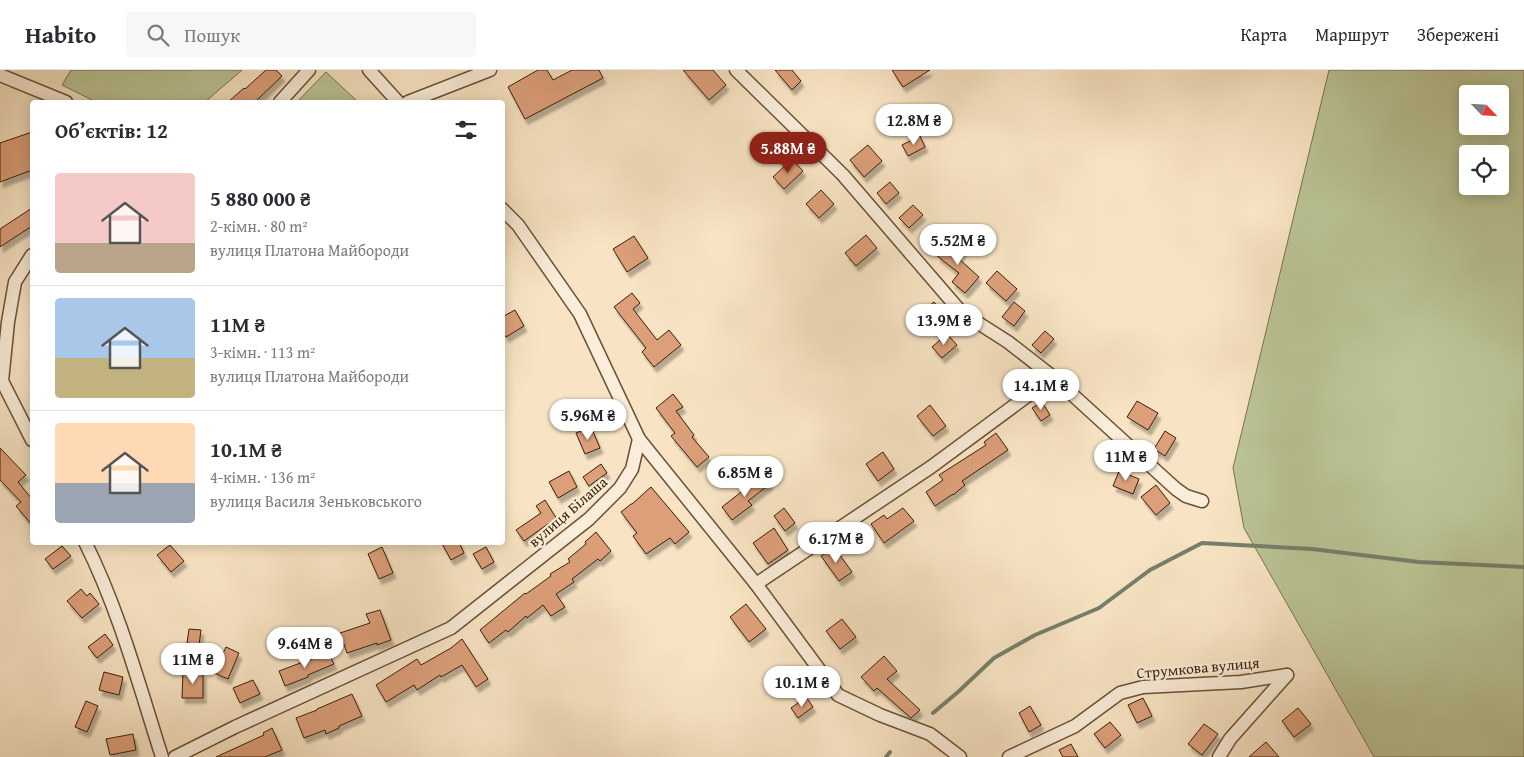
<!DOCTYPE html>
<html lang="uk">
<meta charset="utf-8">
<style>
:root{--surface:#fff;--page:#f7f7f7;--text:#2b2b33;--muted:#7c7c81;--line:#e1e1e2;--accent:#8f2418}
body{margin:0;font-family:"Gentium Book Plus",serif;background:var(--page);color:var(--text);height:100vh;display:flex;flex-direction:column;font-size:19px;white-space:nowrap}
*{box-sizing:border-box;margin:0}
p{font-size:16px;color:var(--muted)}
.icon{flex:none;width:28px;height:28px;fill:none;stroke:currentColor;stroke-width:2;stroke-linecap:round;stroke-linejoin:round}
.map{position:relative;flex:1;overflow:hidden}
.drawer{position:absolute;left:30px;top:30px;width:475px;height:445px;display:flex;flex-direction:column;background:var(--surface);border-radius:5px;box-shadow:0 2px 12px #0003}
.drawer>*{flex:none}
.needle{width:32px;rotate:115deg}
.fabs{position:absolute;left:1459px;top:15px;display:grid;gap:10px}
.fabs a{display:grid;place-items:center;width:50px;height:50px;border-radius:5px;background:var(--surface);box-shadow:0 2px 12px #0003;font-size:25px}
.price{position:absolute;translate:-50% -42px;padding:0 11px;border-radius:18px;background:#fff;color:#222;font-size:16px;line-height:32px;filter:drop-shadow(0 1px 2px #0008)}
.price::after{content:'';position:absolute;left:50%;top:30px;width:15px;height:11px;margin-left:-8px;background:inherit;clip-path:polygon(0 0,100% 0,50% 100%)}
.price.current{background:var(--accent);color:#fff}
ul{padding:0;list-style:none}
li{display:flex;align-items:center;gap:15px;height:125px;padding:0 25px}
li+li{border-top:1px solid var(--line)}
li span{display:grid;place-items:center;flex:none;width:140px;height:100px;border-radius:5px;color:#555}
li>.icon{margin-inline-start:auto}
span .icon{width:60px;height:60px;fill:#fffc;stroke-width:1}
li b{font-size:21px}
h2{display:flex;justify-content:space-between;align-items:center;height:60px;padding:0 25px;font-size:21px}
header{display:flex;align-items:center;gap:30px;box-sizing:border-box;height:70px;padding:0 25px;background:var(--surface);border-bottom:1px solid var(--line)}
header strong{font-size:24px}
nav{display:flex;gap:28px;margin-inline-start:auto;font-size:18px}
.search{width:350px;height:45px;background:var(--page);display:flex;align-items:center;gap:12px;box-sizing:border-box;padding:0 18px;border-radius:5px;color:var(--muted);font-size:19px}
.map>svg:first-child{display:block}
</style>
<header>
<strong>Habito</strong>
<div class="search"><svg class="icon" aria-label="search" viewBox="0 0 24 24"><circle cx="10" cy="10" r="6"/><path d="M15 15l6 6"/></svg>Пошук</div>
<nav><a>Карта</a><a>Маршрут</a><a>Збережені</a></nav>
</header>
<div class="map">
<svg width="1524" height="687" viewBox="0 0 1524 687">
<defs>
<filter id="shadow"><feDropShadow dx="3" dy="5.5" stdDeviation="1" flood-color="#0004"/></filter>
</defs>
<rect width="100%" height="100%" fill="#f8e4c4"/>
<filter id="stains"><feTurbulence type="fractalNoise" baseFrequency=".004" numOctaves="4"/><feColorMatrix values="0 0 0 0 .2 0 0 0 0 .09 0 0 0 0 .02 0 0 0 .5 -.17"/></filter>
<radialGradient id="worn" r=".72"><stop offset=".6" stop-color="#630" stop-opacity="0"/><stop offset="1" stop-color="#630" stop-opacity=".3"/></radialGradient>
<g fill="#bbc596" stroke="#7a724e" fill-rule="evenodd">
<path d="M71 0H242L205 32H96L62 15Z"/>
<path d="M1329 0H1524V687H1374L1244 458 1233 398ZM1468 24H1500V56H1468ZM1468 84H1500V116H1468Z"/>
<path d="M326 2 358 32H297Z"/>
</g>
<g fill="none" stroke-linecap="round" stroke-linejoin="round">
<g stroke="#767f6b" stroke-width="4">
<path d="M933 643 958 622 994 588 1035 565 1099 538 1150 500 1202 473 1312 479 1419 492 1524 497"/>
<path d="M886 687 890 682"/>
</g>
</g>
<g fill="#dc9f7a" stroke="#3a1f05" filter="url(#shadow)">
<path d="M266 0H276L282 6 255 32H228L244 18 245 19Z"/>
<path d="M538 0H547L553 10 572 0H599L603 8 525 49 508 17Z"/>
<path d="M683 0H713L726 15 709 30Z"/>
<path d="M775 0H792L801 11 792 20Z"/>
<path d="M892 0H930L903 17Z"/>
<path d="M32 62V100L0 112V73Z"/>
<path d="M920 66 925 77 908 86 902 75Z"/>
<path d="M868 75 882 91 864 107 850 90Z"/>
<path d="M792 89 803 101 784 119 773 107Z"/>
<path d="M890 112 899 123 886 134 877 123Z"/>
<path d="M821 120 834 134 819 148 806 134Z"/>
<path d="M913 135 923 145 909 158 899 148Z"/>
<path d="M32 138V156L0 177V159Z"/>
<path d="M866 165 877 178 856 196 845 183Z"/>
<path d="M634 166 648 188 627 202 613 179Z"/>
<path d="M951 169 964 179 958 188 979 207 965 223 952 212 959 203 937 186Z"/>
<path d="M997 201 1017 219 1006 231 986 213Z"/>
<path d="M632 223 640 233 633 239 657 270 669 260 681 275 654 297 642 282 646 278 614 237Z"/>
<path d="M934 232 951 253 942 260 925 239Z"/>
<path d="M1014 232 1025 241 1014 256 1002 247Z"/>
<path d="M515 240 524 256 506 267 502 261V247Z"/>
<path d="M1045 261 1054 269 1041 283 1032 275Z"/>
<path d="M947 264 957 275 942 288 932 277Z"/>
<path d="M673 324 683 337 676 341 694 365 692 367 709 387 697 397 671 366 675 363 656 338Z"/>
<path d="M1137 331 1158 343 1148 360 1127 347Z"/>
<path d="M1042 332 1050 345 1041 351 1032 338Z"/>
<path d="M930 335 946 356 933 366 917 346Z"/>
<path d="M591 357 600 378 585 384 576 363Z"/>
<path d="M1165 361 1176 368 1165 386 1154 379Z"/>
<path d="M996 363 1008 380 962 411 965 415 953 425V424L935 436 926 422 943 410 939 405 986 375 984 372Z"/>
<path d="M0 378 26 405 18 412 32 429V455L16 436 21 432 0 410Z"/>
<path d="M883 382 894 399 878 411 866 394Z"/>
<path d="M601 394 607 403 589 416 583 407Z"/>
<path d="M569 401 577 417 558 428 549 412Z"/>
<path d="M1119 401 1139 409 1133 424 1113 416Z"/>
<path d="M763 405 770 414 748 431 752 435 732 450 722 437Z"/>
<path d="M1156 415 1170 433 1156 445 1141 427Z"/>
<path d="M651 417 689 462 675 474 670 468 646 484 633 466 637 463 621 442 631 434H632Z"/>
<path d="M545 430 558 451 549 457 548 454 524 471 516 460 541 443 536 436Z"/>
<path d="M784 438 795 453 785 461 774 446Z"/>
<path d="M903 438 914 451 884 473 871 454 884 445 887 449Z"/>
<path d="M774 458 788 480 768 494 753 473Z"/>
<path d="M596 462 611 481 600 491 598 489 572 509 574 512 556 524 565 537 551 546 543 535 527 548 526 546 508 562 506 560 489 573 480 560 525 523 526 524 551 506 550 504 570 492 568 489 586 474 585 472Z"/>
<path d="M441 472H459L464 483 451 490Z"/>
<path d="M170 475 184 491 171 502 157 485Z"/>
<path d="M62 476 71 486 53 499 45 489Z"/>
<path d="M382 477 393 503 379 509 368 484Z"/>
<path d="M486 477 494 492 482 499 473 484Z"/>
<path d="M834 477 852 502 839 511 821 486Z"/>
<path d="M81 519 87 526 90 523 99 534 82 548 67 531Z"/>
<path d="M746 534 766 559 749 572 730 547Z"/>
<path d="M380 540 391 570 377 575V573L347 583 340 563 370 553 366 544Z"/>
<path d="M842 549 856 567 840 579 826 561Z"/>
<path d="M189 559 201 560 199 575 187 573Z"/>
<path d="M105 564 113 575 97 588 88 577Z"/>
<path d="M462 569 488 609 476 617 462 595 441 607 440 605 417 620 414 615 386 632 376 615 417 589 421 595 451 578Z"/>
<path d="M226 577 239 583 228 609 214 603Z"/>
<path d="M170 578 187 582 184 596 163 591 166 581Z"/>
<path d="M328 582 334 594 308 605V607L285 616 279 601 303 592V593Z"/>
<path d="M884 586 897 601 887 609 920 640 911 648 877 618 874 621 861 607Z"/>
<path d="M104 602 123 607 119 625 99 620Z"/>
<path d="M183 602H203V628H182Z"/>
<path d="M253 610 260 624 240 633 233 618Z"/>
<path d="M352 624 362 646 339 656V658L326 664 325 660 304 668 296 648 317 640V639Z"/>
<path d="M806 627 813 637 798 648 791 638Z"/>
<path d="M1143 628 1152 646 1137 653 1128 635Z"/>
<path d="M86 631 98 636 87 662 75 657Z"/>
<path d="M1030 636 1041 655 1029 662 1019 643Z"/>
<path d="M1298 638 1311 654 1294 667 1282 651Z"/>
<path d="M1110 652 1121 665 1105 678 1094 664Z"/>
<path d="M1204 654 1218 664 1202 685 1188 674Z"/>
<path d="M272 658 282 680 265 687H216L264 665 263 663Z"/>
<path d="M133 664 136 680 110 685 106 669Z"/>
<path d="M1266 672 1279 687H1249Z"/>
<path d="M1071 674 1078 687H1063L1059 680Z"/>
</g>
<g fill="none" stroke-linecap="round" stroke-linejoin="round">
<defs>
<g id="minor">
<path d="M369 0 398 32"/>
<path d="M736 0 843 105 961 242 1008 272 1053 307 1176 419 1186 426 1202 431"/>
<path d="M0 5 66 32"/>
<path d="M280 32 309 0"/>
<path d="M408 32 490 0"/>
<path d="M502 139 518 155 580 244 639 369 756 514 838 625 880 645 930 664 960 687"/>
<path d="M32 185 15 212 8 252 2 311 32 370"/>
<path d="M85 472C119 540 139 615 162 687"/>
<path d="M756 514 931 397 1053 307"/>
<path d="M175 687 235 657 451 558 589 449 620 418 632 399 639 369"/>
<path d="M1009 687 1075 656 1120 623 1143 617 1241 612 1287 605"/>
<path d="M1219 687 1230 669 1287 605"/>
</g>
</defs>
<use href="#minor" stroke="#6a5035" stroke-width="15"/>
<use href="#minor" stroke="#faedd9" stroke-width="12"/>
</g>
<g text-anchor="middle" stroke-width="4.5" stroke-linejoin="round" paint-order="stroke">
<g font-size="15" fill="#3a1f05" stroke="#faedd9">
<text transform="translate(568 442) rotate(-41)" y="5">вулиця Білаша</text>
<text transform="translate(1198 598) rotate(-5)" y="5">Струмкова вулиця</text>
</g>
</g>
<rect width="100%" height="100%" filter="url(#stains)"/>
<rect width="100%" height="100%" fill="url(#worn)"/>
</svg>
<div class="fabs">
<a><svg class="needle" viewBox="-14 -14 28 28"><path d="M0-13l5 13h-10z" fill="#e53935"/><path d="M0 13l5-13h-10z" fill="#7c7c81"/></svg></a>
<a><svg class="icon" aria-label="locate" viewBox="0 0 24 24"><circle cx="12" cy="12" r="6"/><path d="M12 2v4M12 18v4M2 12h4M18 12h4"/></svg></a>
</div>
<b class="price" style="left:914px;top:76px">12.8M ₴</b>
<b class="price current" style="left:788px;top:104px">5.88M ₴</b>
<b class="price" style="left:958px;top:196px">5.52M ₴</b>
<b class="price" style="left:944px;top:276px">13.9M ₴</b>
<b class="price" style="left:1041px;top:341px">14.1M ₴</b>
<b class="price" style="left:588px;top:371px">5.96M ₴</b>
<b class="price" style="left:1126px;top:412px">11M ₴</b>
<b class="price" style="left:745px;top:428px">6.85M ₴</b>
<b class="price" style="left:836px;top:494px">6.17M ₴</b>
<b class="price" style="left:305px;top:599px">9.64M ₴</b>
<b class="price" style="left:193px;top:615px">11M ₴</b>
<b class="price" style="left:802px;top:638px">10.1M ₴</b>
<section class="drawer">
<h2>Об’єктів: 12<svg class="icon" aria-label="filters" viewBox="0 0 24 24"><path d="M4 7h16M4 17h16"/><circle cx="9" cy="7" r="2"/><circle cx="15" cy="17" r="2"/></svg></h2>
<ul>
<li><span style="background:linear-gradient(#f6c9c9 70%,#b9a48a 0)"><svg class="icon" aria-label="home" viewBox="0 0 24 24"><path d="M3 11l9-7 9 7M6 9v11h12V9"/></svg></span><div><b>5 880 000 ₴</b><p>2-кімн. · 80 m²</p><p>вулиця Платона Майбороди</p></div></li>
<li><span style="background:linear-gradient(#a9c7e8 60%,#c2b280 0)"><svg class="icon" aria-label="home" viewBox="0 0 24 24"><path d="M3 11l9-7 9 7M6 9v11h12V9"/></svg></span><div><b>11M ₴</b><p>3-кімн. · 113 m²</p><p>вулиця Платона Майбороди</p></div></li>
<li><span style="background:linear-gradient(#ffd9b3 60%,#9aa5b1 0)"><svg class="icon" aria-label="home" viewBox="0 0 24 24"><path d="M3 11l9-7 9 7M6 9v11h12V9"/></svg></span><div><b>10.1M ₴</b><p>4-кімн. · 136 m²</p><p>вулиця Василя Зеньковського</p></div></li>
</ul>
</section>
</div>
